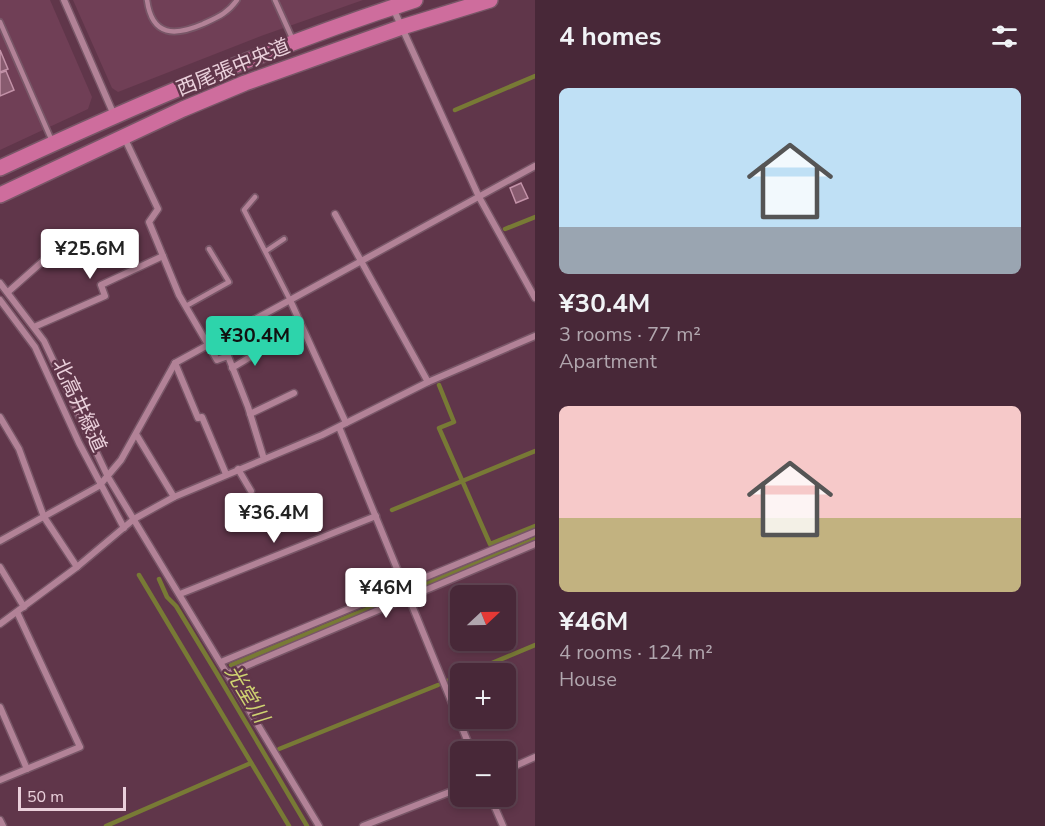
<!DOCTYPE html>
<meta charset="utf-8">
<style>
:root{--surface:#482838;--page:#4f3040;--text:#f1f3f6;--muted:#b1a6ae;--line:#604453;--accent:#2dd4ab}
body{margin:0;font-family:"Nunito Sans","Noto Sans JP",sans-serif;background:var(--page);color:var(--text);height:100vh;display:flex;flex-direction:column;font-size:22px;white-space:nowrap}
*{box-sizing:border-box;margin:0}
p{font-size:20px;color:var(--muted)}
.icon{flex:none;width:33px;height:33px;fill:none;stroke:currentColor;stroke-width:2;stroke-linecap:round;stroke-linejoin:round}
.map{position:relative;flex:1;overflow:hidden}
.panel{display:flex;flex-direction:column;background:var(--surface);width:510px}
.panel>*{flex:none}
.needle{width:39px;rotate:68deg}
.buttons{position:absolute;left:450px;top:585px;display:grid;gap:12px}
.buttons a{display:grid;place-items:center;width:66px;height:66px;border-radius:9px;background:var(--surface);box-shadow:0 3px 9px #0003,0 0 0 2px var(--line);font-size:30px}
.scale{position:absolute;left:18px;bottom:15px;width:108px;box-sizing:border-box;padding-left:6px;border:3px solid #ead0db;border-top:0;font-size:16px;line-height:21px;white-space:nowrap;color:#ead0db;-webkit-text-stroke:4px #60364a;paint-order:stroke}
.price{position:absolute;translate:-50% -51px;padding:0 14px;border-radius:6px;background:#fff;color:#222;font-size:20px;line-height:39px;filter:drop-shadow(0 2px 3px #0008)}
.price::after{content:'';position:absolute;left:50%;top:36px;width:18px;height:14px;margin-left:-9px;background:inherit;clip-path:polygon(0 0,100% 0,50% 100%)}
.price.selected{background:var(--accent);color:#111}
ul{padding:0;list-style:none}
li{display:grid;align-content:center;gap:12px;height:318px;padding:0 24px}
li span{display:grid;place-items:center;height:186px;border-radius:9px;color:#555}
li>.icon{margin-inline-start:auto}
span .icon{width:108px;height:108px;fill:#fffc;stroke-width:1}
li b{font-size:26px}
h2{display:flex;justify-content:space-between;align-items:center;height:72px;padding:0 24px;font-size:26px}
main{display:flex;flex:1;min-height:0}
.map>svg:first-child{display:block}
</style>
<main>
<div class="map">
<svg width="535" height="826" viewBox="0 0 535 826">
<rect width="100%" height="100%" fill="#60364a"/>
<g fill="#703f56">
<path d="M0 0H50L92 97 88 109 0 150Z"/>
<path d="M73 0H363L261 36 118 92 112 88Z"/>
</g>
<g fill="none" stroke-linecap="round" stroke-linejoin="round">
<g stroke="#787a35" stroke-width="4.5">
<path d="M455 110 535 76"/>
<path d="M505 229 535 217"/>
<path d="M439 385 454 422 439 428 490 544 535 526"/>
<path d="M392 510 535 451"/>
<path d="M139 575 289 826"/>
<path d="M159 579 167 597 176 606 216 672 307 826"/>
<path d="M411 590 535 539"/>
<path d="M231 665 401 595"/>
<path d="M466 674 535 645"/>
<path d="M447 681 460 676"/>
<path d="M279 749 438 685"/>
<path d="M106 826 251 763"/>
</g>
</g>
<g fill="#885b6f" stroke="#c392a8" stroke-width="1.5">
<path d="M0 50 8 69 0 72Z"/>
<path d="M6 71 14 90 0 96V73Z"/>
<path d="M521 183 528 198 516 203 510 188Z"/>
</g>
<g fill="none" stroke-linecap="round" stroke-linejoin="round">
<defs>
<g id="lane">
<path d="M147 0C152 37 175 36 203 24 218 17 228 13 237 0"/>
<path d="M275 0 293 40"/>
<path d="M0 22 52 141"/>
<path d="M255 197 244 210 290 300"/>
<path d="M266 251 284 239"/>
<path d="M186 306 229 282 209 249"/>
</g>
<g id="street">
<path d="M64 0 114 115"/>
<path d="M393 8 479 197 535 298"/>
<path d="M124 137 158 209 149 222 179 295 217 360 228 356 248 407 264 459"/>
<path d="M335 214 428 382"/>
<path d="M0 283 44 341 108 477 319 826"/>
<path d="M8 292 43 261"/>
<path d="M0 300 35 347 79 443 124 528"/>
<path d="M290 300 346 423"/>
<path d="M34 327 105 296 101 285 163 256"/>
<path d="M239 329 254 354"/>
<path d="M175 363 198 418 202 417 226 474"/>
<path d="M232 368 267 347"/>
<path d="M250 414 294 393"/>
<path d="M0 417 19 449 44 517 77 567"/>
<path d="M339 427 472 752"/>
<path d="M136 434 174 497"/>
<path d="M238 469 251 491"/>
<path d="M0 541 99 486 121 460 175 363 535 166"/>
<path d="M0 567 24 607"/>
<path d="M180 594 376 516"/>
<path d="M0 624 77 567 134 519 174 497 322 435 428 382 535 336"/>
<path d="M221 662 535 532"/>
<path d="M227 674 535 544"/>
<path d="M0 707 27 769"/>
<path d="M506 770 535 757"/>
<path d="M0 780 80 747 17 612"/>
<path d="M490 796 503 826"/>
<path d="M0 820 3 826"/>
<path d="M363 826 460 788"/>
</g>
<g id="primary">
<path d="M0 168C136 105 272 46 415 0"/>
<path d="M0 195 183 109 245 83 402 27 490 0"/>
</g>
</defs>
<use href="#lane" stroke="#785667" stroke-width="8"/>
<use href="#street" stroke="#785667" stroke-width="9"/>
<use href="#primary" stroke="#785667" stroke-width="18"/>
<use href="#lane" stroke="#b28297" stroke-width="4.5"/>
<use href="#street" stroke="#b28297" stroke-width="6"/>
<use href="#primary" stroke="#ce6d9d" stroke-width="15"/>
</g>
<g text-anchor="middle" stroke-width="5" stroke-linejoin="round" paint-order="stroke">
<g font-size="20" fill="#ead0db" stroke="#60364a">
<text transform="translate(233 67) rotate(-22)" y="7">西尾張中央道</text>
<text transform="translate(80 405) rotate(65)" y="7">北高井緑道</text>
</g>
<g font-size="21" font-style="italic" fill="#cfd371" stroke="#60364a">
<text transform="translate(247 694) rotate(59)" y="7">光堂川</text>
</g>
</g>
</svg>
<div class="buttons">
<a><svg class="needle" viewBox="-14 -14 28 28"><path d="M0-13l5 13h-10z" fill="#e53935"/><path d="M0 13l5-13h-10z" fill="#b1a6ae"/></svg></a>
<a>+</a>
<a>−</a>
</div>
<div class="scale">50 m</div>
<b class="price" style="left:90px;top:280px">¥25.6M</b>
<b class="price selected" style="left:255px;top:367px">¥30.4M</b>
<b class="price" style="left:274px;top:544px">¥36.4M</b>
<b class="price" style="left:386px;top:619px">¥46M</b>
</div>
<section class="panel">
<h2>4 homes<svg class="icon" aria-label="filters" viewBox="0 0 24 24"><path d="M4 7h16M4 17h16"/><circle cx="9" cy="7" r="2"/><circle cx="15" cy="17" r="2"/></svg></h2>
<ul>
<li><span style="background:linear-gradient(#bfe0f5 75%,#9aa5b1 0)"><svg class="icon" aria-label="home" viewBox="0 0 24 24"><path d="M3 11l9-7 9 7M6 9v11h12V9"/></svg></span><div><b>¥30.4M</b><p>3 rooms · 77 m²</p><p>Apartment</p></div></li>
<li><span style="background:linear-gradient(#f6c9c9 60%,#c2b280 0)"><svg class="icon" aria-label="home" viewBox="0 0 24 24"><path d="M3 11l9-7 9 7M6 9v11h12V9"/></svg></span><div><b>¥46M</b><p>4 rooms · 124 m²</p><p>House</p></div></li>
</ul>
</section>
</main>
